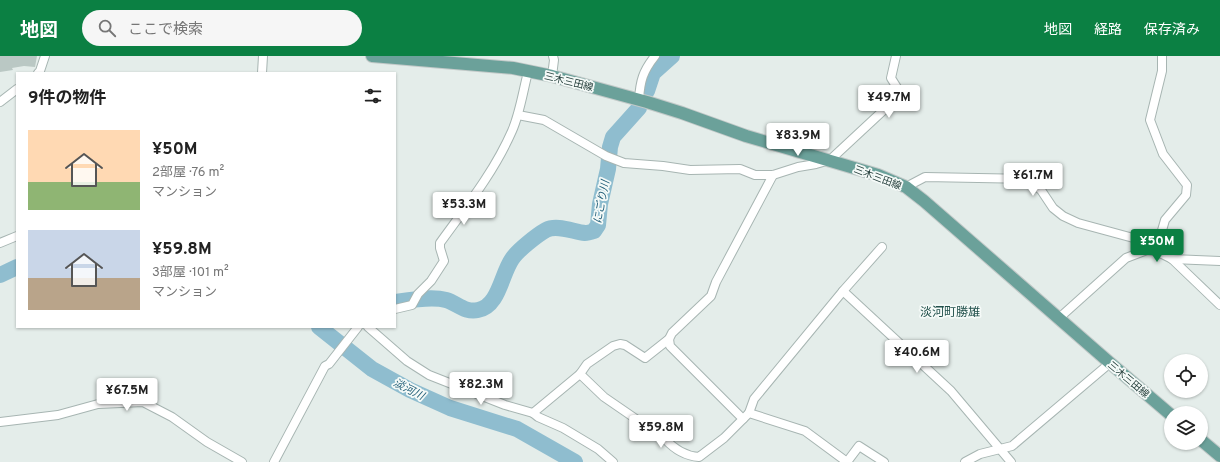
<!DOCTYPE html>
<html lang="ja">
<meta charset="utf-8">
<style>
:root{--surface:#fff;--page:#f6f6f6;--text:#222;--muted:#767676;--accent:#0b8043}
body{margin:0;font-family:Overpass,"Noto Sans JP",sans-serif;background:var(--page);color:var(--text);height:100vh;display:flex;flex-direction:column;font-size:15px;white-space:nowrap}
*{box-sizing:border-box;margin:0}
p{font-size:13px;color:var(--muted)}
.icon{flex:none;width:22px;height:22px;fill:none;stroke:currentColor;stroke-width:2;stroke-linecap:round;stroke-linejoin:round}
.map{position:relative;flex:1;overflow:hidden}
.side{position:absolute;left:16px;top:16px;width:380px;height:256px;display:flex;flex-direction:column;background:var(--surface);border-radius:0px;box-shadow:0 1px 3px #0004}
.side>*{flex:none}
.buttons{position:absolute;left:1164px;top:298px;display:grid;gap:8px}
.buttons a{display:grid;place-items:center;width:44px;height:44px;border-radius:50%;background:var(--surface);box-shadow:0 1px 3px #0004;font-size:20px}
.price{position:absolute;translate:-50% -34px;padding:0 9px;border-radius:4px;background:#fff;color:#222;font-size:13px;line-height:26px;filter:drop-shadow(0 1px 2px #0008)}
.price::after{content:'';position:absolute;left:50%;top:24px;width:12px;height:9px;margin-left:-6px;background:inherit;clip-path:polygon(0 0,100% 0,50% 100%)}
.price.current{background:var(--accent);color:#fff}
ul{padding:0;list-style:none}
li{display:flex;align-items:center;gap:12px;height:100px;padding:0 12px}
li span{display:grid;place-items:center;flex:none;width:112px;height:80px;border-radius:0px;color:#555}
li>.icon{margin-inline-start:auto}
span .icon{width:48px;height:48px;fill:#fffc;stroke-width:1}
li b{font-size:17px}
h2{display:flex;justify-content:space-between;align-items:center;height:48px;padding:0 12px;font-size:17px}
header{display:flex;align-items:center;gap:24px;box-sizing:border-box;height:56px;padding:0 20px;background:var(--accent);color:#fff}
header strong{font-size:19px}
nav{display:flex;gap:22px;margin-inline-start:auto;font-size:14px}
.search{width:280px;height:36px;background:var(--page);display:flex;align-items:center;gap:10px;box-sizing:border-box;padding:0 14px;border-radius:22px;color:var(--muted);font-size:15px}
.map>svg:first-child{display:block}
</style>
<header>
<strong>地図</strong>
<div class="search"><svg class="icon" aria-label="search" viewBox="0 0 24 24"><circle cx="10" cy="10" r="6"/><path d="M15 15l6 6"/></svg>ここで検索</div>
<nav><a>地図</a><a>経路</a><a>保存済み</a></nav>
</header>
<div class="map">
<svg width="1220" height="406" viewBox="0 0 1220 406">
<rect width="100%" height="100%" fill="#e4edea"/>
<g fill="none" stroke-linecap="round" stroke-linejoin="round">
<g stroke="#8fbdcf" stroke-width="16">
<path d="M647 35 653 17 672 0"/>
<path d="M0 219 17 211"/>
<path d="M395 246C410 244 432 240 446 244 457 247 465 257 478 254 499 250 501 219 512 203 517 195 537 179 546 174 557 168 574 176 585 177 588 177 591 176 594 175L598 169 600 148 608 113 610 91 613 81 639 52"/>
<path d="M319 271 372 313 410 334 450 352 517 373 575 406"/>
</g>
</g>
<path fill="#bac8c4" d="M0 0H37L35 11 24 10 12 12 13 14 0 16Z"/>
<g fill="none" stroke-linecap="round" stroke-linejoin="round">
<defs>
<g id="street">
<path d="M38 17 40 15 45 0"/>
<path d="M262 17 263 0"/>
<path d="M552 20 554 4 553 0"/>
<path d="M639 44C640 25 643 15 655 0"/>
<path d="M0 46 17 33"/>
<path d="M518 59 544 64 606 100 624 107 663 110 690 114 740 113 755 119H773L798 111 816 108 830 104 901 38 891 22 896 0"/>
<path d="M773 119 716 226 711 240 672 277 669 283 670 290 743 363 749 357 805 375 847 406 859 390 884 406"/>
<path d="M906 131 925 121 1027 123 1041 134 1053 152 1063 160 1078 167 1137 183 1147 194"/>
<path d="M0 187 17 180"/>
<path d="M1156 195 1165 164 1186 139 1187 129 1163 98 1150 64 1162 15V0"/>
<path d="M1172 203 1220 205"/>
<path d="M843 235 951 335 1011 406"/>
<path d="M395 253 412 249 418 238 431 225 444 205 440 192V187C466 151 494 116 512 75 520 57 523 35 528 16"/>
<path d="M1058 263 1126 202 1147 194 1156 195 1172 203 1220 249"/>
<path d="M368 271 407 305 429 319 505 349 533 357 538 361 563 372 598 393 613 406"/>
<path d="M580 318 604 341 665 383C675 394 685 400 699 401L724 382 743 363"/>
<path d="M533 357 580 318 587 308 613 290 620 288 625 289 645 302 669 283"/>
<path d="M749 357 754 343 843 235 882 191"/>
<path d="M0 366 58 359 98 348 143 346 172 361 207 386 242 406"/>
<path d="M274 406 325 310 329 308 358 271"/>
<path d="M965 406 980 398 1012 390 1110 307"/>
</g>
<g id="primary">
<path d="M372 0 513 12 552 20 647 46 682 57 746 80 878 119 906 131 924 145 1110 307 1171 359"/>
<path d="M1201 384 1220 400"/>
</g>
</defs>
<use href="#street" stroke="#a7b5b2" stroke-width="10"/>
<use href="#primary" stroke="#c2c9c8" stroke-width="14"/>
<use href="#street" stroke="#fff" stroke-width="8"/>
<use href="#primary" stroke="#6ba19a" stroke-width="12"/>
</g>
<g text-anchor="middle" stroke-width="3.5" stroke-linejoin="round" paint-order="stroke">
<g font-size="10" fill="#243e3b" stroke="#f5faf8">
<text transform="translate(569 25) rotate(14)" y="4">三木三田線</text>
<text transform="translate(878 121) rotate(21)" y="4">三木三田線</text>
<text transform="translate(1129 323) rotate(40)" y="4">三木三田線</text>
</g>
<g font-size="11" font-style="italic" fill="#215e78" stroke="#f5faf8">
<text transform="translate(601 146) rotate(-79)" y="4">にごり川</text>
<text transform="translate(409 333) rotate(27)" y="4">淡河川</text>
</g>
<g font-size="12" fill="#21504b" stroke="#f5faf8">
<text x="950" y="260">淡河町勝雄</text>
</g>
</g>
</svg>
<div class="buttons">
<a><svg class="icon" aria-label="locate" viewBox="0 0 24 24"><circle cx="12" cy="12" r="6"/><path d="M12 2v4M12 18v4M2 12h4M18 12h4"/></svg></a>
<a><svg class="icon" aria-label="layers" viewBox="0 0 24 24"><path d="M12 4l9 5-9 5-9-5zM3 14l9 5 9-5"/></svg></a>
</div>
<b class="price" style="left:889px;top:63px">¥49.7M</b>
<b class="price" style="left:798px;top:101px">¥83.9M</b>
<b class="price" style="left:1033px;top:141px">¥61.7M</b>
<b class="price" style="left:464px;top:170px">¥53.3M</b>
<b class="price current" style="left:1157px;top:207px">¥50M</b>
<b class="price" style="left:917px;top:318px">¥40.6M</b>
<b class="price" style="left:481px;top:350px">¥82.3M</b>
<b class="price" style="left:127px;top:356px">¥67.5M</b>
<b class="price" style="left:661px;top:393px">¥59.8M</b>
<section class="side">
<h2>9件の物件<svg class="icon" aria-label="filters" viewBox="0 0 24 24"><path d="M4 7h16M4 17h16"/><circle cx="9" cy="7" r="2"/><circle cx="15" cy="17" r="2"/></svg></h2>
<ul>
<li><span style="background:linear-gradient(#ffd9b3 65%,#8fb573 0)"><svg class="icon" aria-label="home" viewBox="0 0 24 24"><path d="M3 11l9-7 9 7M6 9v11h12V9"/></svg></span><div><b>¥50M</b><p>2部屋 · 76 m²</p><p>マンション</p></div></li>
<li><span style="background:linear-gradient(#c9d6e8 60%,#b9a48a 0)"><svg class="icon" aria-label="home" viewBox="0 0 24 24"><path d="M3 11l9-7 9 7M6 9v11h12V9"/></svg></span><div><b>¥59.8M</b><p>3部屋 · 101 m²</p><p>マンション</p></div></li>
</ul>
</section>
</div>
